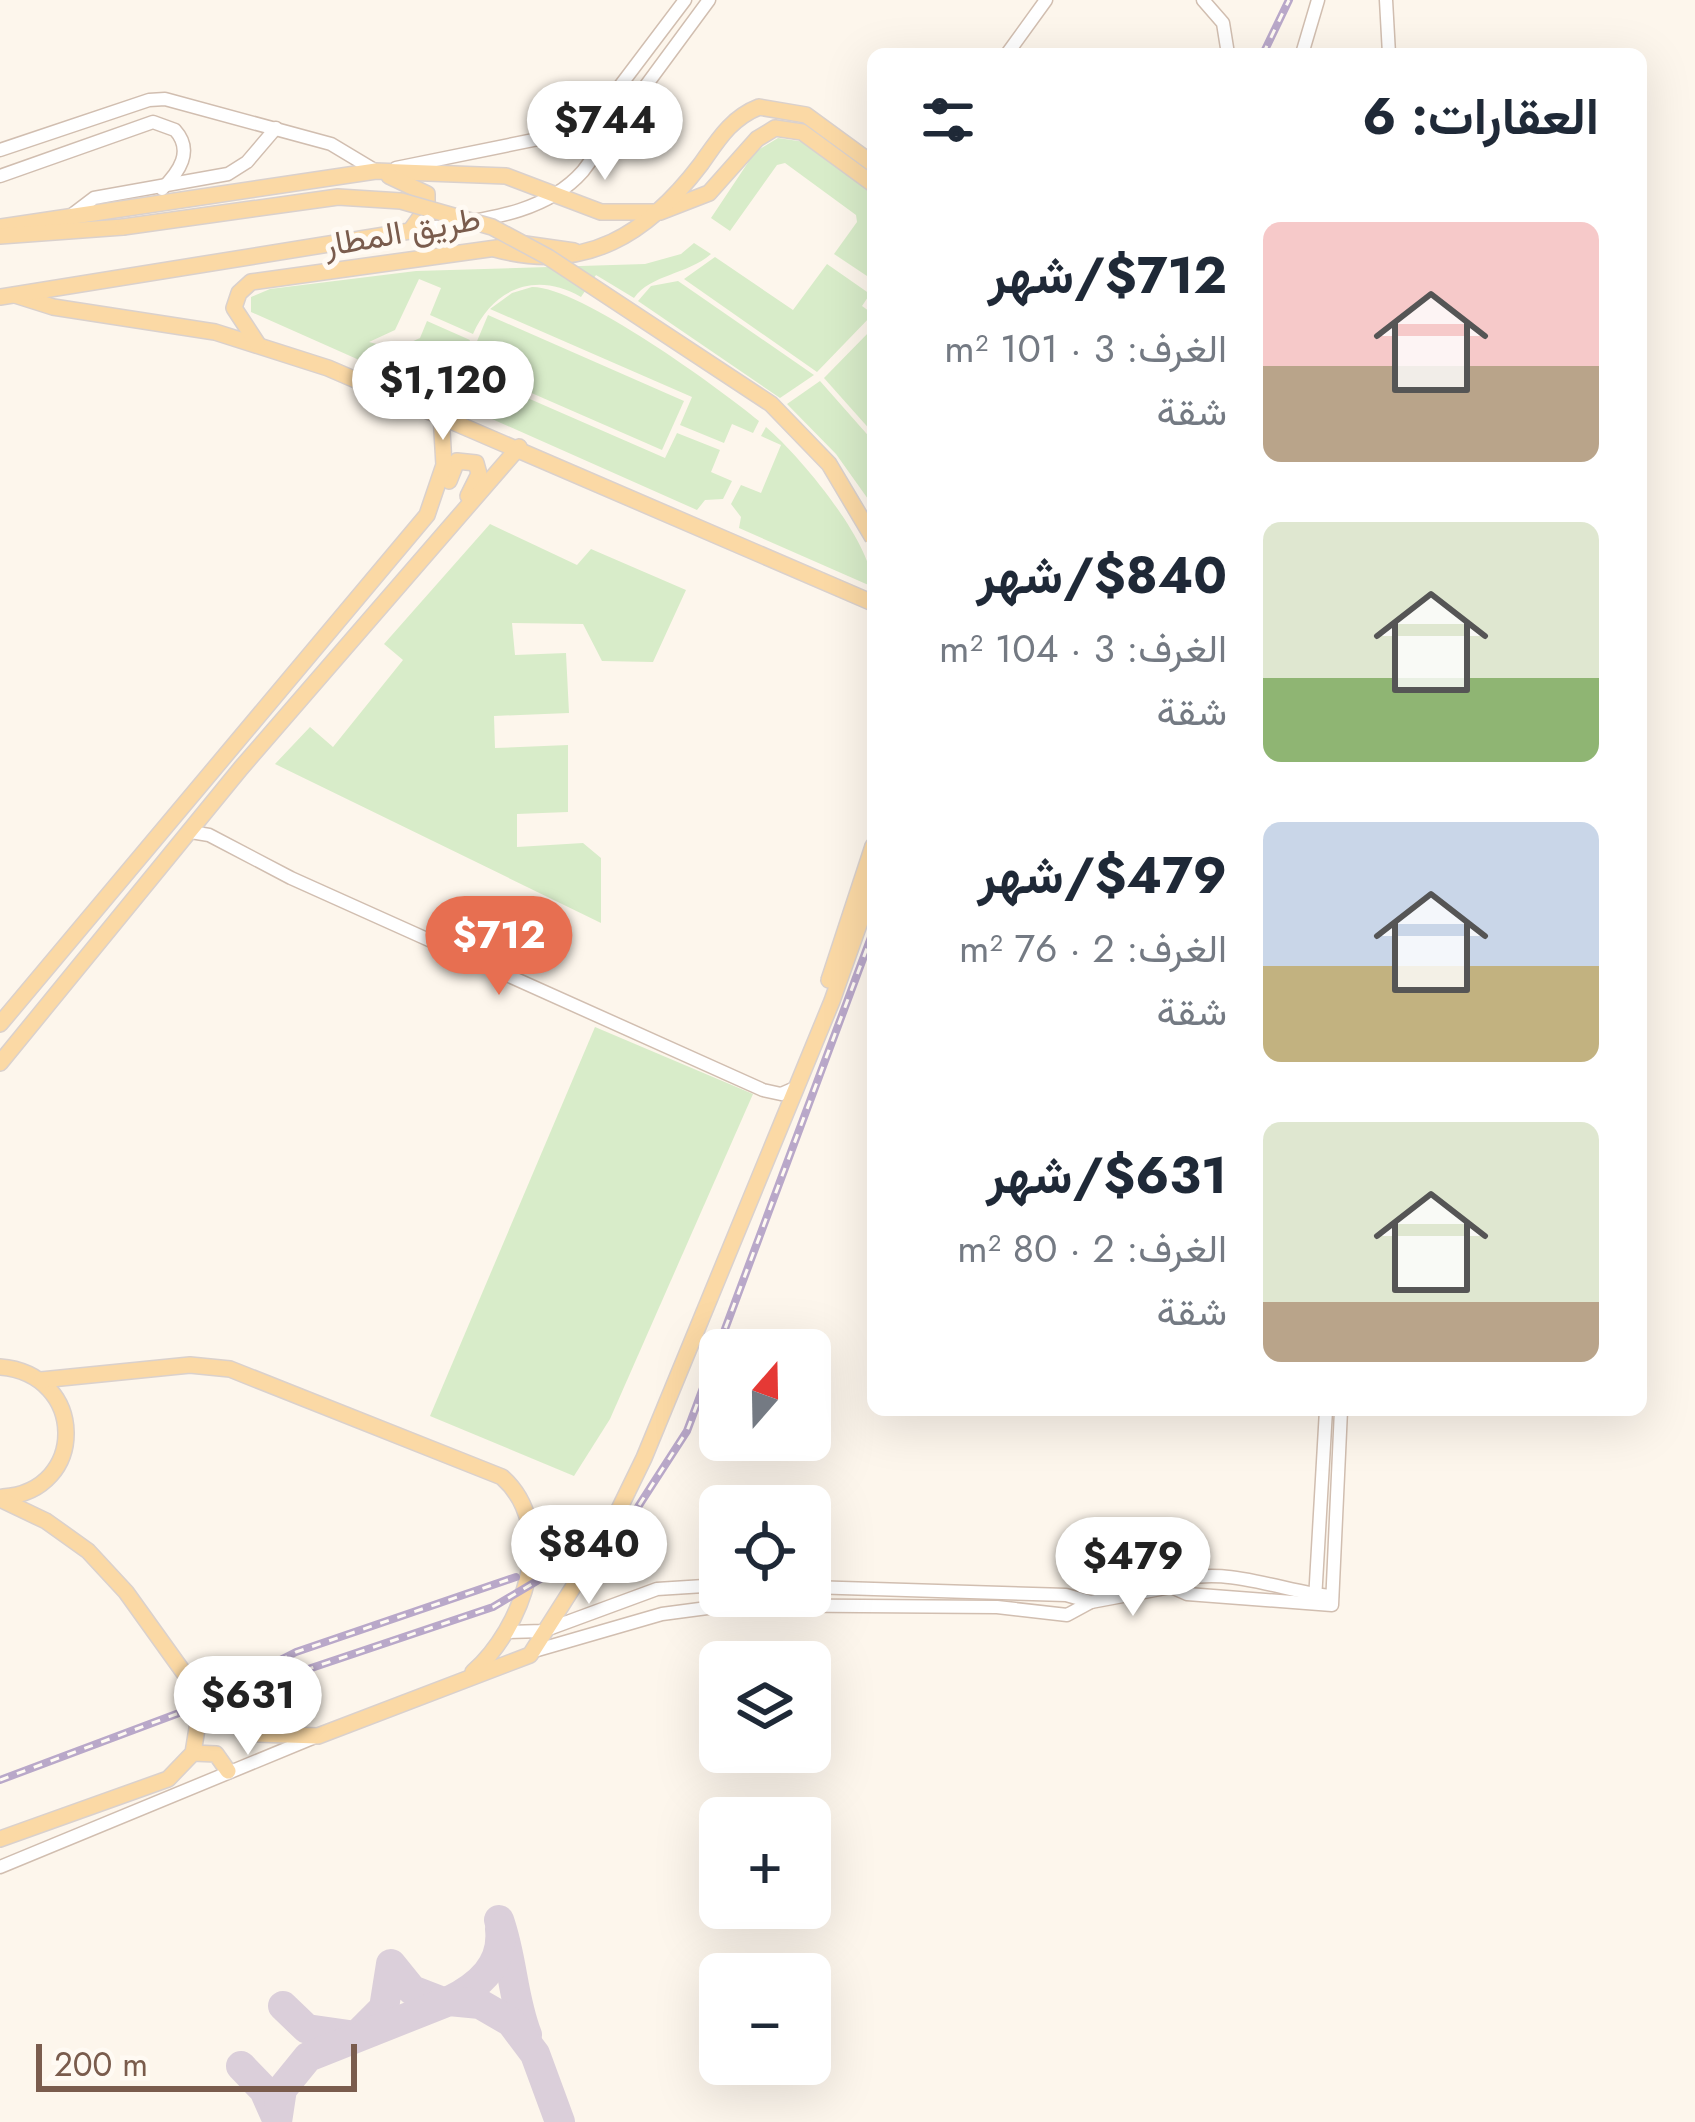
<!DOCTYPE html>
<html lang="ar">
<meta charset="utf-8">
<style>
:root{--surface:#fff;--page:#f6f6f7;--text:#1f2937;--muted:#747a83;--accent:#e76f51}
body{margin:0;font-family:Jost,Vazirmatn,sans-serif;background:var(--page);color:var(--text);direction:rtl;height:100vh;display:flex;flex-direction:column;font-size:45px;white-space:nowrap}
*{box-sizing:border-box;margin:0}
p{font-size:39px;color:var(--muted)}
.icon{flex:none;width:66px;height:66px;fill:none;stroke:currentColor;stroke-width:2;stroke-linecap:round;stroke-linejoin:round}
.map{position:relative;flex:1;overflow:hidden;direction:ltr}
.drawer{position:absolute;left:867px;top:48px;width:780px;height:1368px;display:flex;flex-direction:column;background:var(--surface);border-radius:18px;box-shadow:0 12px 48px #0002;direction:rtl}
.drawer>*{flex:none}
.needle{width:78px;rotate:20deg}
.controls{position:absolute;left:699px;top:1329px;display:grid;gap:24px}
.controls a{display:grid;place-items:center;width:132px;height:132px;border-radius:18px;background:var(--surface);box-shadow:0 12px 48px #0002;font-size:60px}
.scale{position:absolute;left:36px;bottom:30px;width:321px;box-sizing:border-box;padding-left:12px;border:6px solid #7a5c4d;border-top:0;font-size:33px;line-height:42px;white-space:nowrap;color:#7a5c4d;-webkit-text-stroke:9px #fffaf3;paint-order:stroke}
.price{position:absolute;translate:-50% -102px;padding:0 27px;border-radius:42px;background:#fff;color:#222;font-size:39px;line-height:78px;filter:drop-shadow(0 3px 6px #0008)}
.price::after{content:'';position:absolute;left:50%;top:72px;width:36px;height:27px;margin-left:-18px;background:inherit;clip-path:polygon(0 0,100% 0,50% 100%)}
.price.on{background:var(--accent);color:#fff}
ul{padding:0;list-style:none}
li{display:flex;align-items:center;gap:36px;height:300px;padding:0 48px}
li span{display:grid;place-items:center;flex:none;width:336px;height:240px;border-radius:18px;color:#555}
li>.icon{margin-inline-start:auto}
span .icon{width:144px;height:144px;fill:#fffc;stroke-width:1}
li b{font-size:51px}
h2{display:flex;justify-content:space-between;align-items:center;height:144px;padding:0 48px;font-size:51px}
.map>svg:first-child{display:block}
</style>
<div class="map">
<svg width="1695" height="2122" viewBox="0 0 1695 2122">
<rect width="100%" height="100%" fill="#fdf6ec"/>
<g fill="#d8ecc9">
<path d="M778 138 805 142 873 193V280L834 254 857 222 856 215 785 163 777 165 730 231 711 218 755 152Z"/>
<path d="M694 243 711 254C687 275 651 274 634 298L596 275 581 297C535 270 492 290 473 334L430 315 441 288 419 279 395 330 369 342 396 349 420 338 427 321 470 340 459 368 665 458 677 433 720 450 711 472 732 481 723 499 705 500 697 510 251 312V297L270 289 416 271 645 264 681 254Z"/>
<path d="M715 257 793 310 827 264 870 294 862 306 873 314 817 372 684 279Z"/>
<path d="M678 281 814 375 780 398 638 301 651 286Z"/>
<path d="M532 287C579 286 719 388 759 421L753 433 732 424 724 443 680 425 692 397 490 309 512 293Z"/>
<path d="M488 315 684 401 662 450 467 365Z"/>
<path d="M873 328V433L824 378Z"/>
<path d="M820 381 873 441V506L836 454 787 404Z"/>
<path d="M766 427C800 456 873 543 873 587L739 528 741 517 731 504 741 485 761 493 781 445 761 436Z"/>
<path d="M490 524 577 565 591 549 686 590 653 662 602 661 583 624 512 623 515 655 566 653 569 713 494 716 495 748 568 745V812L517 814V847L583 843 601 858V923L275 764 310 727 333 747 403 660 384 644Z"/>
<path d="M595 1027 753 1094 610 1419 574 1476 430 1416Z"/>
</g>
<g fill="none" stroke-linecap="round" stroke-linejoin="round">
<g stroke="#dbcfda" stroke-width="30">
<path d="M499 1920C513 1960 512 1996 527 2035"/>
<path d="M449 2001C479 1986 504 1965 500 1929"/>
<path d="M283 2006 307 2029 356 2036 384 2008 391 1964 412 1990 443 2002"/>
<path d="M241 2066 264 2090 276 2117"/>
<path d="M277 2122 282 2089 308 2057 449 2001 480 2004 511 2022 535 2054 560 2122"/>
</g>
<defs>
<g id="minor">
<path d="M1203 0 1223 23 1228 54"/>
<path d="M1386 0 1389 54"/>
<path d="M1007 54 1046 0"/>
<path d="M1302 54 1318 0"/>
<path d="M0 150 149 100 165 99 331 144 376 171"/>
<path d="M396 168 563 134 620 86 685 0"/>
<path d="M0 176 153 122 175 130C194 151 179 172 162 189"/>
<path d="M69 217 94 198 228 174 247 162 276 128"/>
<path d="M410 231C469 220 541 219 583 171L709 0"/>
<path d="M191 832 209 835 291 878 763 1090 781 1094 797 1087"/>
<path d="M810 1587 1066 1595 1091 1602 1171 1587C1208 1558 1292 1595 1332 1596"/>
<path d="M1171 1587 1187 1594 1332 1605 1341 1410"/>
<path d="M1315 1600 1326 1410"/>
<path d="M507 1632 543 1631 657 1589 720 1585"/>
<path d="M534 1651 662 1614 730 1605 997 1607 1067 1615 1091 1602"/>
<path d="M0 1867 315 1737"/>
</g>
<g id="major">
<path d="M0 227 376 171 506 176 601 212H660L709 193 757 139 775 128 802 132 873 184"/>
<path d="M0 236 123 227"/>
<path d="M495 249C585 274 648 234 701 164 718 140 731 118 759 107L806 115 873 164"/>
<path d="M15 295 53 307 215 332 328 368 873 603"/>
<path d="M0 297 410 231 427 208V194L389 176"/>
<path d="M257 343 234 308 239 293 251 282 525 244 574 251"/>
<path d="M449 481 457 461 476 463 479 474 468 496"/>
<path d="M829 980 873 846"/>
<path d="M0 1024 427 515 444 465 441 414"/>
<path d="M0 1063 241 768 519 447"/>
<path d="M0 1367C87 1374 88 1491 3 1497"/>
<path d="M41 1380 190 1365 230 1369 502 1477C560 1529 522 1629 473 1672"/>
<path d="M0 1499 46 1521 88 1551 126 1592 202 1698 226 1719 258 1734 318 1736 530 1655 607 1534 644 1458 832 1001 873 885"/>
<path d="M193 1753 216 1754 228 1771"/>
<path d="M0 1839 168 1779 193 1753 202 1698"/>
</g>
</defs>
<use href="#minor" stroke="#d1beb0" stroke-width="15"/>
<use href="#major" stroke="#dad1cd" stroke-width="18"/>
<use href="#minor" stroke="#fff" stroke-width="12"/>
<use href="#major" stroke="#fbd9a5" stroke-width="15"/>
<defs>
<g id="rail">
<path d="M1263 54 1289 0"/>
<path d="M247 1677 296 1652 516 1577"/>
<path d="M0 1780 195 1707 493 1607 601 1543 636 1510 687 1431 873 932"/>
</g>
</defs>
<use href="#rail" stroke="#b9a8c9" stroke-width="8"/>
<use href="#rail" stroke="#fffaf3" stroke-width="3" stroke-dasharray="9" stroke-linecap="butt"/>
<defs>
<path id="major-bridge" d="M123 227 338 197 401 201 492 227 548 257 771 404 829 464 873 538"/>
</defs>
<use href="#major-bridge" stroke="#dad1cd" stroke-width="18" stroke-linecap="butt"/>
<use href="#major-bridge" stroke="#fbd9a5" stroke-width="15"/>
</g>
<g text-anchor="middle" stroke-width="10" stroke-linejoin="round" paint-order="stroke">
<g font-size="33" fill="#7a5c4d" stroke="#fffaf3">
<text transform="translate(402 231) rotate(-10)" y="12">طريق المطار</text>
</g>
</g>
</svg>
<div class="controls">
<a><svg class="needle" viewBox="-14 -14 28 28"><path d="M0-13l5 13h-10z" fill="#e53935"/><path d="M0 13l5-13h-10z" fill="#747a83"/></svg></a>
<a><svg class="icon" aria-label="locate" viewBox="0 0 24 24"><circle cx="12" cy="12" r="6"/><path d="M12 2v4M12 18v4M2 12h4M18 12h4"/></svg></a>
<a><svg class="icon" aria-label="layers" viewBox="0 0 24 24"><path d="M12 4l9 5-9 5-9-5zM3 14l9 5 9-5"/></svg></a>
<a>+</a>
<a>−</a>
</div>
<div class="scale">200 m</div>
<b class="price" style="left:605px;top:183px">$744</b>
<b class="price" style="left:443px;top:443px">$1,120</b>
<b class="price on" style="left:499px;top:998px">$712</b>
<b class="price" style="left:589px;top:1607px">$840</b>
<b class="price" style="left:1133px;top:1619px">$479</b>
<b class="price" style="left:248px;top:1758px">$631</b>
<section class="drawer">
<h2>العقارات: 6<svg class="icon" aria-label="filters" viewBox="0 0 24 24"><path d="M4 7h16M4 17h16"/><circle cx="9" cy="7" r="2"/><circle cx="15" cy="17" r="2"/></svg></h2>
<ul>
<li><span style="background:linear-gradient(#f6c9c9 60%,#b9a48a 0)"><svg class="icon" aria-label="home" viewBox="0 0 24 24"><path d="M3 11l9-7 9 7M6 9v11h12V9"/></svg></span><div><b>$712/شهر</b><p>الغرف: 3 · 101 m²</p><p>شقة</p></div></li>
<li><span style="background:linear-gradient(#dfe7d0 65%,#8fb573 0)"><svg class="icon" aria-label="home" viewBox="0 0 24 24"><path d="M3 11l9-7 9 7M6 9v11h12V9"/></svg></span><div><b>$840/شهر</b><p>الغرف: 3 · 104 m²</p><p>شقة</p></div></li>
<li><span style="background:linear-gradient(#c9d6e8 60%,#c2b280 0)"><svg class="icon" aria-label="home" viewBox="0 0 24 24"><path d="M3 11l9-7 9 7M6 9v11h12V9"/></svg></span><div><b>$479/شهر</b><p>الغرف: 2 · 76 m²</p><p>شقة</p></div></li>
<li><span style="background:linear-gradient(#dfe7d0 75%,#b9a48a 0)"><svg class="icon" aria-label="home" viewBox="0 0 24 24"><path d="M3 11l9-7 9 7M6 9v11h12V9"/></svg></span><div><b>$631/شهر</b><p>الغرف: 2 · 80 m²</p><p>شقة</p></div></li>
</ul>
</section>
</div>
